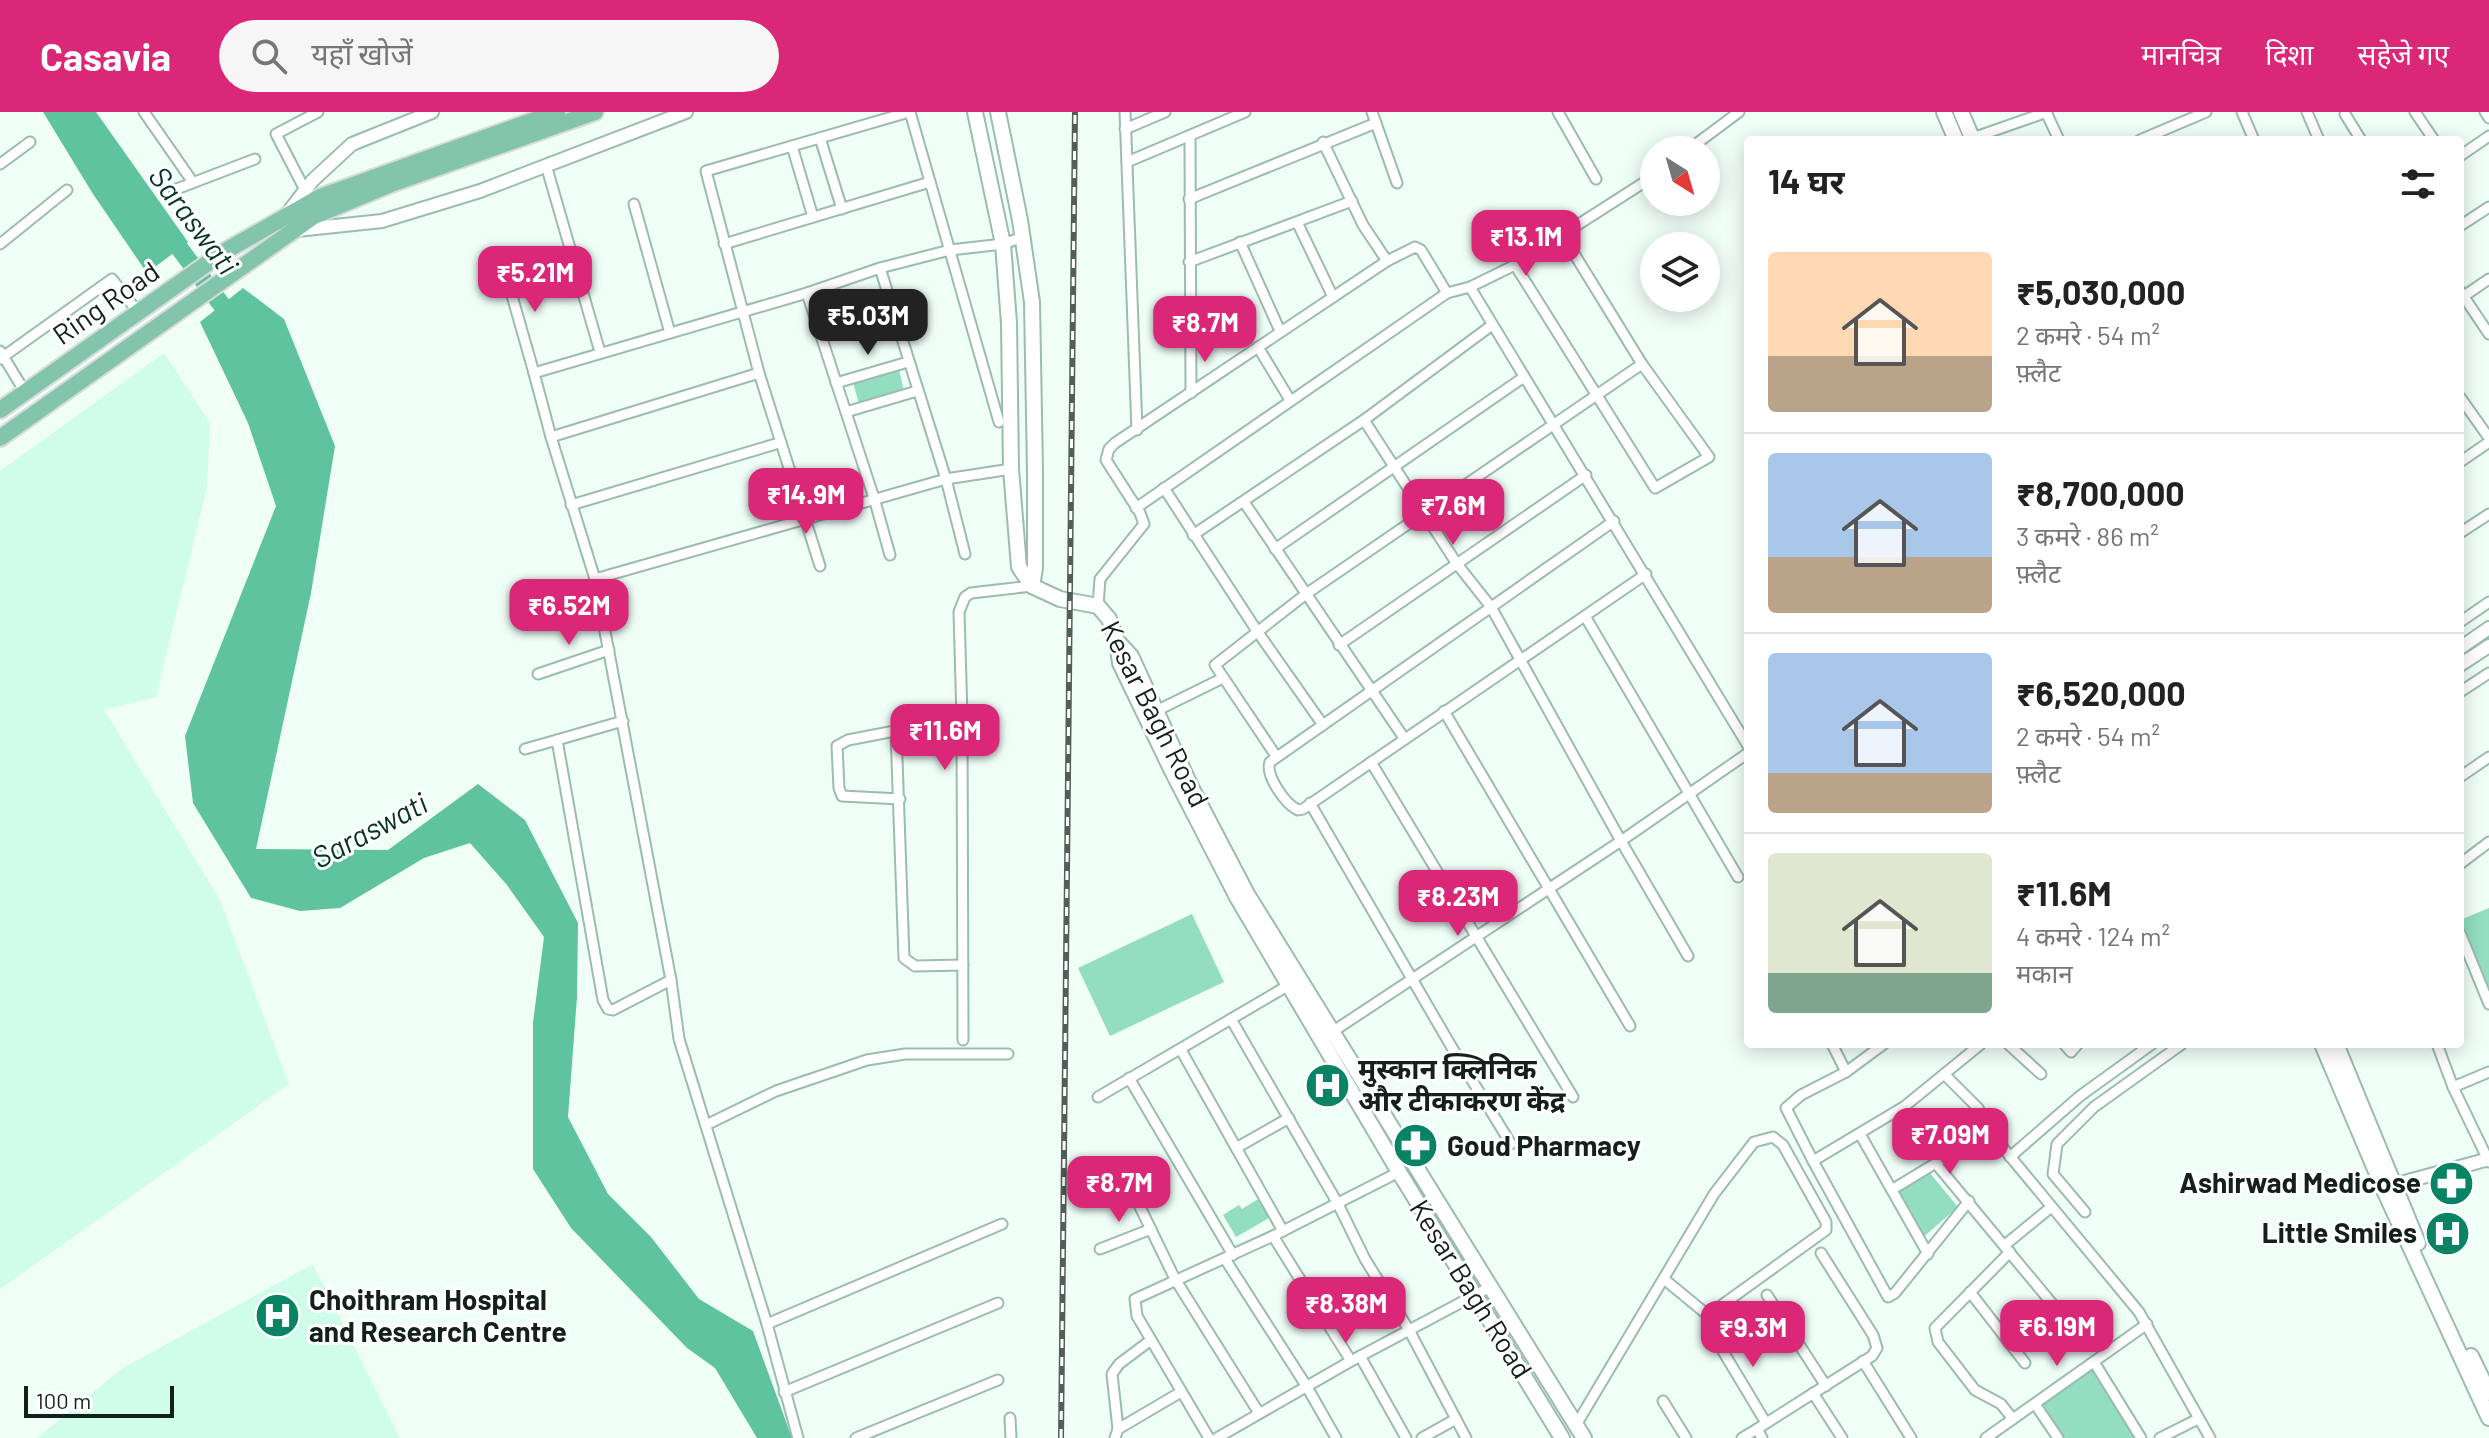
<!DOCTYPE html>
<html lang="hi">
<meta charset="utf-8">
<style>
:root{--surface:#fff;--page:#f6f6f6;--text:#222;--muted:#767676;--line:#e0e0e0;--accent:#db2777}
body{margin:0;font-family:Barlow,"Noto Sans Devanagari",sans-serif;background:var(--page);color:var(--text);height:100vh;display:flex;flex-direction:column;font-size:30px;white-space:nowrap}
*{box-sizing:border-box;margin:0}
p{font-size:26px;color:var(--muted)}
.icon{flex:none;width:44px;height:44px;fill:none;stroke:currentColor;stroke-width:2;stroke-linecap:round;stroke-linejoin:round}
.map{position:relative;flex:1;overflow:hidden}
.sheet{position:absolute;left:1744px;top:24px;width:720px;height:912px;display:flex;flex-direction:column;background:var(--surface);border-radius:8px;box-shadow:0 4px 20px #0003}
.sheet>*{flex:none}
.needle{width:52px;rotate:143deg}
.buttons{position:absolute;left:1640px;top:24px;display:grid;gap:16px}
.buttons a{display:grid;place-items:center;width:80px;height:80px;border-radius:50%;background:var(--surface);box-shadow:0 4px 20px #0003;font-size:40px}
.scale{position:absolute;left:24px;bottom:20px;width:150px;box-sizing:border-box;padding-left:8px;border:4px solid #14201b;border-top:0;font-size:22px;line-height:28px;white-space:nowrap;color:#14201b;-webkit-text-stroke:6px #fff;paint-order:stroke}
.price{position:absolute;translate:-50% -68px;padding:0 18px;border-radius:16px;background:var(--accent);color:#fff;font-size:26px;line-height:52px;filter:drop-shadow(0 2px 4px #0008)}
.price::after{content:'';position:absolute;left:50%;top:48px;width:24px;height:18px;margin-left:-12px;background:inherit;clip-path:polygon(0 0,100% 0,50% 100%)}
.price.on{background:#222;color:#fff}
ul{padding:0;list-style:none}
li{display:flex;align-items:center;gap:24px;height:200px;padding:0 24px}
li+li{border-top:2px solid var(--line)}
li span{display:grid;place-items:center;flex:none;width:224px;height:160px;border-radius:8px;color:#555}
li>.icon{margin-inline-start:auto}
span .icon{width:96px;height:96px;fill:#fffc;stroke-width:1}
li b{font-size:34px}
h2{display:flex;justify-content:space-between;align-items:center;height:96px;padding:0 24px;font-size:34px}
header{display:flex;align-items:center;gap:48px;box-sizing:border-box;height:112px;padding:0 40px;background:var(--accent);color:#fff}
header strong{font-size:38px}
nav{display:flex;gap:44px;margin-inline-start:auto;font-size:28px}
.search{width:560px;height:72px;background:var(--page);display:flex;align-items:center;gap:20px;box-sizing:border-box;padding:0 28px;border-radius:44px;color:var(--muted);font-size:30px}
.map>svg:first-child{display:block}
</style>
<header>
<strong>Casavia</strong>
<div class="search"><svg class="icon" aria-label="search" viewBox="0 0 24 24"><circle cx="10" cy="10" r="6"/><path d="M15 15l6 6"/></svg>यहाँ खोजें</div>
<nav><a>मानचित्र</a><a>दिशा</a><a>सहेजे गए</a></nav>
</header>
<div class="map">
<svg width="2489" height="1326" viewBox="0 0 2489 1326">
<rect width="100%" height="100%" fill="#f0fef8"/>
<g fill="#d0fcea">
<path d="M164 241 210 311 207 375 156 585 104 598 220 788 289 972 0 1177V359Z"/>
<path d="M313 1152 400 1326H37L123 1256Z"/>
</g>
<g fill="#93ddc1">
<path d="M899 258 904 279 859 292 853 270Z"/>
<path d="M2489 796V883L2460 815V808Z"/>
<path d="M1192 802 1224 870 1110 924 1078 856Z"/>
<path d="M1929 1060 1958 1095 1921 1127 1899 1079Z"/>
<path d="M1263 1084 1274 1103 1236 1125 1223 1103 1239 1093 1242 1097Z"/>
<path d="M2096 1255 2136 1326H2064L2042 1291Z"/>
</g>
<g fill="#5fc3a0">
<path d="M43 0H96L188 130 147 161 93 82Z"/>
<path d="M243 176 284 207 335 334 311 481 256 737 388 738 478 672 525 708 578 811 577 885 568 1005 608 1082 651 1125 699 1187 753 1219 792 1326H757L715 1256 687 1236 571 1116 533 1057V911L544 825 507 773 470 731 424 746 340 796 300 799 251 786 193 691 185 624 276 394 248 311 200 210Z"/>
</g>
<g fill="none" stroke-linecap="round" stroke-linejoin="round">
<path stroke="#5fc3a0" stroke-width="18" d="M165 117 236 212"/>
<defs>
<g id="minor">
<path d="M144 0 192 69"/>
<path d="M910 0 999 310"/>
<path d="M1125 0 1137 318"/>
<path d="M1372 0 1397 71"/>
<path d="M1558 0 1596 67"/>
<path d="M2046 0 2059 28"/>
<path d="M2242 0 2254 28"/>
<path d="M2307 0 2319 28"/>
<path d="M2415 0 2434 28"/>
<path d="M2485 0 2489 6"/>
<path d="M2345 2 2361 28"/>
<path d="M1125 17 1165 0"/>
<path d="M1190 24 1191 281"/>
<path d="M820 26 842 97"/>
<path d="M1967 28 2047 0"/>
<path d="M2140 28 2206 0"/>
<path d="M1323 30 1363 113 1387 149"/>
<path d="M792 34 813 105"/>
<path d="M1688 38 1739 0"/>
<path d="M2460 44 2489 24"/>
<path d="M1127 50 1245 0"/>
<path d="M0 52 30 30"/>
<path d="M546 53 600 240"/>
<path d="M174 78 255 47"/>
<path d="M305 78 276 22 318 0"/>
<path d="M1189 87 1376 11"/>
<path d="M634 92 670 221"/>
<path d="M1297 110 1333 185"/>
<path d="M2460 114 2489 95"/>
<path d="M1240 130 1280 219"/>
<path d="M0 132 67 78"/>
<path d="M724 132 930 70"/>
<path d="M1189 150 1352 89"/>
<path d="M503 152 534 261"/>
<path d="M1515 153 1655 376 1709 345 1642 252 1562 122"/>
<path d="M880 156 946 367 965 442"/>
<path d="M1470 175 1748 634"/>
<path d="M2460 179 2489 222"/>
<path d="M807 181 874 386 890 443"/>
<path d="M2464 184 2489 167"/>
<path d="M1258 235 1290 288"/>
<path d="M0 239 25 280"/>
<path d="M0 247 112 167 138 200"/>
<path d="M836 271 908 250"/>
<path d="M2460 285 2489 326"/>
<path d="M846 300 917 279"/>
<path d="M1364 308 1457 452 1491 495 1621 729 1688 844"/>
<path d="M551 325 759 261"/>
<path d="M2460 350 2489 330"/>
<path d="M1164 376 1257 519 1323 613"/>
<path d="M1244 390 1404 626"/>
<path d="M571 393 779 331"/>
<path d="M1136 396 1447 181 1470 175 1515 153 1654 64"/>
<path d="M1614 409 1270 650C1265 663 1285 692 1298 698L1303 697 1646 462"/>
<path d="M2460 421 2489 402"/>
<path d="M1193 423 1364 308 1492 213"/>
<path d="M1275 437 1524 265"/>
<path d="M820 454 759 261 706 59 909 0"/>
<path d="M595 467 946 367 1011 357"/>
<path d="M1098 494 1100 467 1144 412 1140 401 1106 348 1109 337 1115 331 1387 149 1415 135 1421 138 1447 181"/>
<path d="M538 499 598 481"/>
<path d="M1585 504 1738 765"/>
<path d="M2460 510 2489 490"/>
<path d="M1339 533 1586 363"/>
<path d="M538 562 609 538"/>
<path d="M2460 580 2489 561"/>
<path d="M1156 599 1223 566"/>
<path d="M1444 599 1630 914"/>
<path d="M623 609 557 628 603 888 608 897 613 898 671 868"/>
<path d="M896 619 904 846 915 854 963 853"/>
<path d="M525 637 557 628"/>
<path d="M1276 644 1215 553 1306 482 1642 252"/>
<path d="M1371 650 1573 985"/>
<path d="M2460 665 2489 645"/>
<path d="M900 687 842 684 839 676 837 634 848 628 962 606"/>
<path d="M1310 691 1451 934 1511 1032"/>
<path d="M2460 752 2489 730"/>
<path d="M2460 821 2489 892"/>
<path d="M1231 907 1338 1092 1365 1147 1409 1218 1466 1326"/>
<path d="M1329 922 1621 729 1748 641"/>
<path d="M963 928 962 606 959 500 965 485 971 481 1032 474"/>
<path d="M1832 932 1846 960"/>
<path d="M1884 932 1846 960 1801 983 1786 996 1813 1049 1905 994 1981 932"/>
<path d="M2008 932 2041 962"/>
<path d="M2064 932 2071 940 2078 932"/>
<path d="M2437 932 2453 975 2489 1050"/>
<path d="M1181 938 1283 1119"/>
<path d="M1945 963 1978 996 1989 1019 2139 1200 2210 1326"/>
<path d="M1129 966 1233 1143"/>
<path d="M2453 975 2489 960"/>
<path d="M1098 985 1289 873"/>
<path d="M706 1013 776 979 867 948 905 942H1008"/>
<path d="M1860 1022 1928 1142"/>
<path d="M1236 1036 1289 1006"/>
<path d="M2010 1045 2080 984 2152 932"/>
<path d="M1813 1049 1888 1185 1895 1181 1969 1089"/>
<path d="M1937 1053 2074 1218"/>
<path d="M1124 1062 1175 1167 1259 1301"/>
<path d="M1893 1077 1989 1019"/>
<path d="M2085 1100 2053 1062 2057 1032 2094 995 2182 932"/>
<path d="M1273 1124 1351 1249"/>
<path d="M2005 1133 2050 1096"/>
<path d="M1100 1137 1151 1117"/>
<path d="M2010 1140 1935 1216 1938 1230 1975 1278 2001 1292 2013 1307"/>
<path d="M1225 1147 1307 1275 1336 1326"/>
<path d="M1970 1180 2025 1251"/>
<path d="M1767 1183 1826 1274"/>
<path d="M767 1212 1002 1112"/>
<path d="M1712 1221 1766 1311"/>
<path d="M1360 1244 1406 1326"/>
<path d="M1863 1249 1911 1326"/>
<path d="M2094 1250 2141 1326"/>
<path d="M784 1280 998 1191"/>
<path d="M1813 1281 1842 1326"/>
<path d="M1663 1289 1686 1326"/>
<path d="M2035 1292 2058 1326"/>
<path d="M1010 1306 1011 1326"/>
<path d="M1576 1313 1714 1082 1754 1030 1773 1025 1783 1033 1826 1110V1118L1715 1198 1704 1200 1664 1167"/>
<path d="M1118 1317 1112 1262 1119 1252 1151 1228"/>
<path d="M1757 1317 1872 1244 1877 1236 1873 1223 1821 1141"/>
<path d="M798 1326 767 1212 679 927 671 868 595 467 551 325 534 261 807 181 880 156 950 138 1003 132 1023 125"/>
<path d="M856 1326 998 1268"/>
<path d="M1115 1326 1118 1317 1181 1280"/>
<path d="M1209 1326 1137 1204 1135 1187 1273 1124 1399 1060"/>
<path d="M1217 1326 1351 1249 1492 1174"/>
<path d="M1422 1326 1456 1307"/>
<path d="M1742 1326 1757 1317 1762 1326"/>
<path d="M1986 1326 2147 1212"/>
<path d="M2160 1326 2198 1307"/>
</g>
<g id="tertiary">
<path d="M432 0 352 32 312 69 287 102 297 118 382 109 480 79 686 0"/>
<path d="M2460 536 2489 516"/>
<path d="M2460 553 2489 534"/>
<path d="M2386 1075 2489 1047"/>
</g>
<g id="secondary">
<path d="M975 0 1003 132 1009 211 1011 357 1019 455 1032 474 1060 487 1098 494 1109 507 1117 529 1131 544 1191 675 1247 782 1584 1326"/>
<path d="M998 0 1020 108 1032 190 1035 360V456L1032 474"/>
<path d="M1944 0 1956 28"/>
<path d="M1961 0 1973 28"/>
<path d="M1117 529 1120 551 1172 659 1238 787 1399 1060 1562 1326"/>
<path d="M2322 932 2383 1076 2489 1306"/>
<path d="M2336 932 2418 1131"/>
<path d="M2471 1244 2489 1281"/>
</g>
<g id="trunk">
<path d="M0 298 222 141 320 85 557 0"/>
<path d="M0 326 314 104 391 72 595 0"/>
</g>
</defs>
<use href="#minor" stroke="#9bbcae" stroke-width="13"/>
<use href="#tertiary" stroke="#9bbcae" stroke-width="16"/>
<use href="#secondary" stroke="#9bbcae" stroke-width="18"/>
<use href="#trunk" stroke="#d9dbdb" stroke-width="20"/>
<use href="#minor" stroke="#fff" stroke-width="9"/>
<use href="#tertiary" stroke="#fff" stroke-width="12"/>
<use href="#secondary" stroke="#fff" stroke-width="14"/>
<use href="#trunk" stroke="#83c4ac" stroke-width="16"/>
<defs>
<path id="rail" d="M1061 1326 1075 0"/>
</defs>
<use href="#rail" stroke="#515e59" stroke-width="6"/>
<use href="#rail" stroke="#fff" stroke-width="3" stroke-dasharray="9" stroke-linecap="butt"/>
</g>
<defs>
<symbol id="hospital-disc" viewBox="-11 -11 22 22"><circle r="9.5" fill="#088364" stroke="#fff"/><path d="M-5-5h3v3.5h4V-5h3V5h-3V1.5h-4V5h-3Z" fill="#fff"/></symbol>
<symbol id="pharmacy-disc" viewBox="-11 -11 22 22"><circle r="9.5" fill="#088364" stroke="#fff"/><path d="M-2-6h4v4h4v4h-4v4h-4v-4h-4v-4h4Z" fill="#fff"/></symbol>
</defs>
<g fill-rule="evenodd">
<use href="#hospital-disc" x="1302" y="948" width="51" height="51"/>
<use href="#pharmacy-disc" x="1390" y="1008" width="51" height="51"/>
<use href="#pharmacy-disc" x="2426" y="1046" width="51" height="51"/>
<use href="#hospital-disc" x="2422" y="1096" width="51" height="51"/>
<use href="#hospital-disc" x="252" y="1178" width="51" height="51"/>
</g>
<g text-anchor="middle" stroke-width="6" stroke-linejoin="round" paint-order="stroke">
<g font-size="28" fill="#14201b" stroke="#fff">
<text transform="translate(106 191) rotate(-35)" y="10">Ring Road</text>
<text transform="translate(1155 602) rotate(63)" y="10">Kesar Bagh Road</text>
<text transform="translate(1471 1177) rotate(58)" y="10">Kesar Bagh Road</text>
</g>
<g font-size="28" font-weight="bold" fill="#14201b" stroke="#fff" text-anchor="start">
<text x="1358" y="967">मुस्कान क्लिनिक<tspan x="1358" dy="32">और टीकाकरण केंद्र</tspan></text>
<text x="1447" y="1044">Goud Pharmacy</text>
<text x="2421" y="1081" text-anchor="end">Ashirwad Medicose</text>
<text x="2417" y="1131" text-anchor="end">Little Smiles</text>
<text x="309" y="1198">Choithram Hospital<tspan x="309" dy="32">and Research Centre</tspan></text>
</g>
<g font-size="30" font-style="italic" fill="#053427" stroke="#fff">
<text transform="translate(193 109) rotate(53)" y="10">Saraswati</text>
<text transform="translate(370 719) rotate(-28)" y="10">Saraswati</text>
</g>
</g>
</svg>
<div class="buttons">
<a><svg class="needle" viewBox="-14 -14 28 28"><path d="M0-13l5 13h-10z" fill="#e53935"/><path d="M0 13l5-13h-10z" fill="#767676"/></svg></a>
<a><svg class="icon" aria-label="layers" viewBox="0 0 24 24"><path d="M12 4l9 5-9 5-9-5zM3 14l9 5 9-5"/></svg></a>
</div>
<div class="scale">100 m</div>
<b class="price" style="left:1526px;top:166px">₹13.1M</b>
<b class="price" style="left:535px;top:202px">₹5.21M</b>
<b class="price on" style="left:868px;top:245px">₹5.03M</b>
<b class="price" style="left:1205px;top:252px">₹8.7M</b>
<b class="price" style="left:806px;top:424px">₹14.9M</b>
<b class="price" style="left:1453px;top:435px">₹7.6M</b>
<b class="price" style="left:569px;top:535px">₹6.52M</b>
<b class="price" style="left:945px;top:660px">₹11.6M</b>
<b class="price" style="left:1458px;top:826px">₹8.23M</b>
<b class="price" style="left:1950px;top:1064px">₹7.09M</b>
<b class="price" style="left:1119px;top:1112px">₹8.7M</b>
<b class="price" style="left:1346px;top:1233px">₹8.38M</b>
<b class="price" style="left:2057px;top:1256px">₹6.19M</b>
<b class="price" style="left:1753px;top:1257px">₹9.3M</b>
<section class="sheet">
<h2>14 घर<svg class="icon" aria-label="filters" viewBox="0 0 24 24"><path d="M4 7h16M4 17h16"/><circle cx="9" cy="7" r="2"/><circle cx="15" cy="17" r="2"/></svg></h2>
<ul>
<li><span style="background:linear-gradient(#ffd9b3 65%,#b9a48a 0)"><svg class="icon" aria-label="home" viewBox="0 0 24 24"><path d="M3 11l9-7 9 7M6 9v11h12V9"/></svg></span><div><b>₹5,030,000</b><p>2 कमरे · 54 m²</p><p>फ़्लैट</p></div></li>
<li><span style="background:linear-gradient(#a9c7e8 65%,#b9a48a 0)"><svg class="icon" aria-label="home" viewBox="0 0 24 24"><path d="M3 11l9-7 9 7M6 9v11h12V9"/></svg></span><div><b>₹8,700,000</b><p>3 कमरे · 86 m²</p><p>फ़्लैट</p></div></li>
<li><span style="background:linear-gradient(#a9c7e8 75%,#b9a48a 0)"><svg class="icon" aria-label="home" viewBox="0 0 24 24"><path d="M3 11l9-7 9 7M6 9v11h12V9"/></svg></span><div><b>₹6,520,000</b><p>2 कमरे · 54 m²</p><p>फ़्लैट</p></div></li>
<li><span style="background:linear-gradient(#dfe7d0 75%,#7fa58c 0)"><svg class="icon" aria-label="home" viewBox="0 0 24 24"><path d="M3 11l9-7 9 7M6 9v11h12V9"/></svg></span><div><b>₹11.6M</b><p>4 कमरे · 124 m²</p><p>मकान</p></div></li>
</ul>
</section>
</div>
